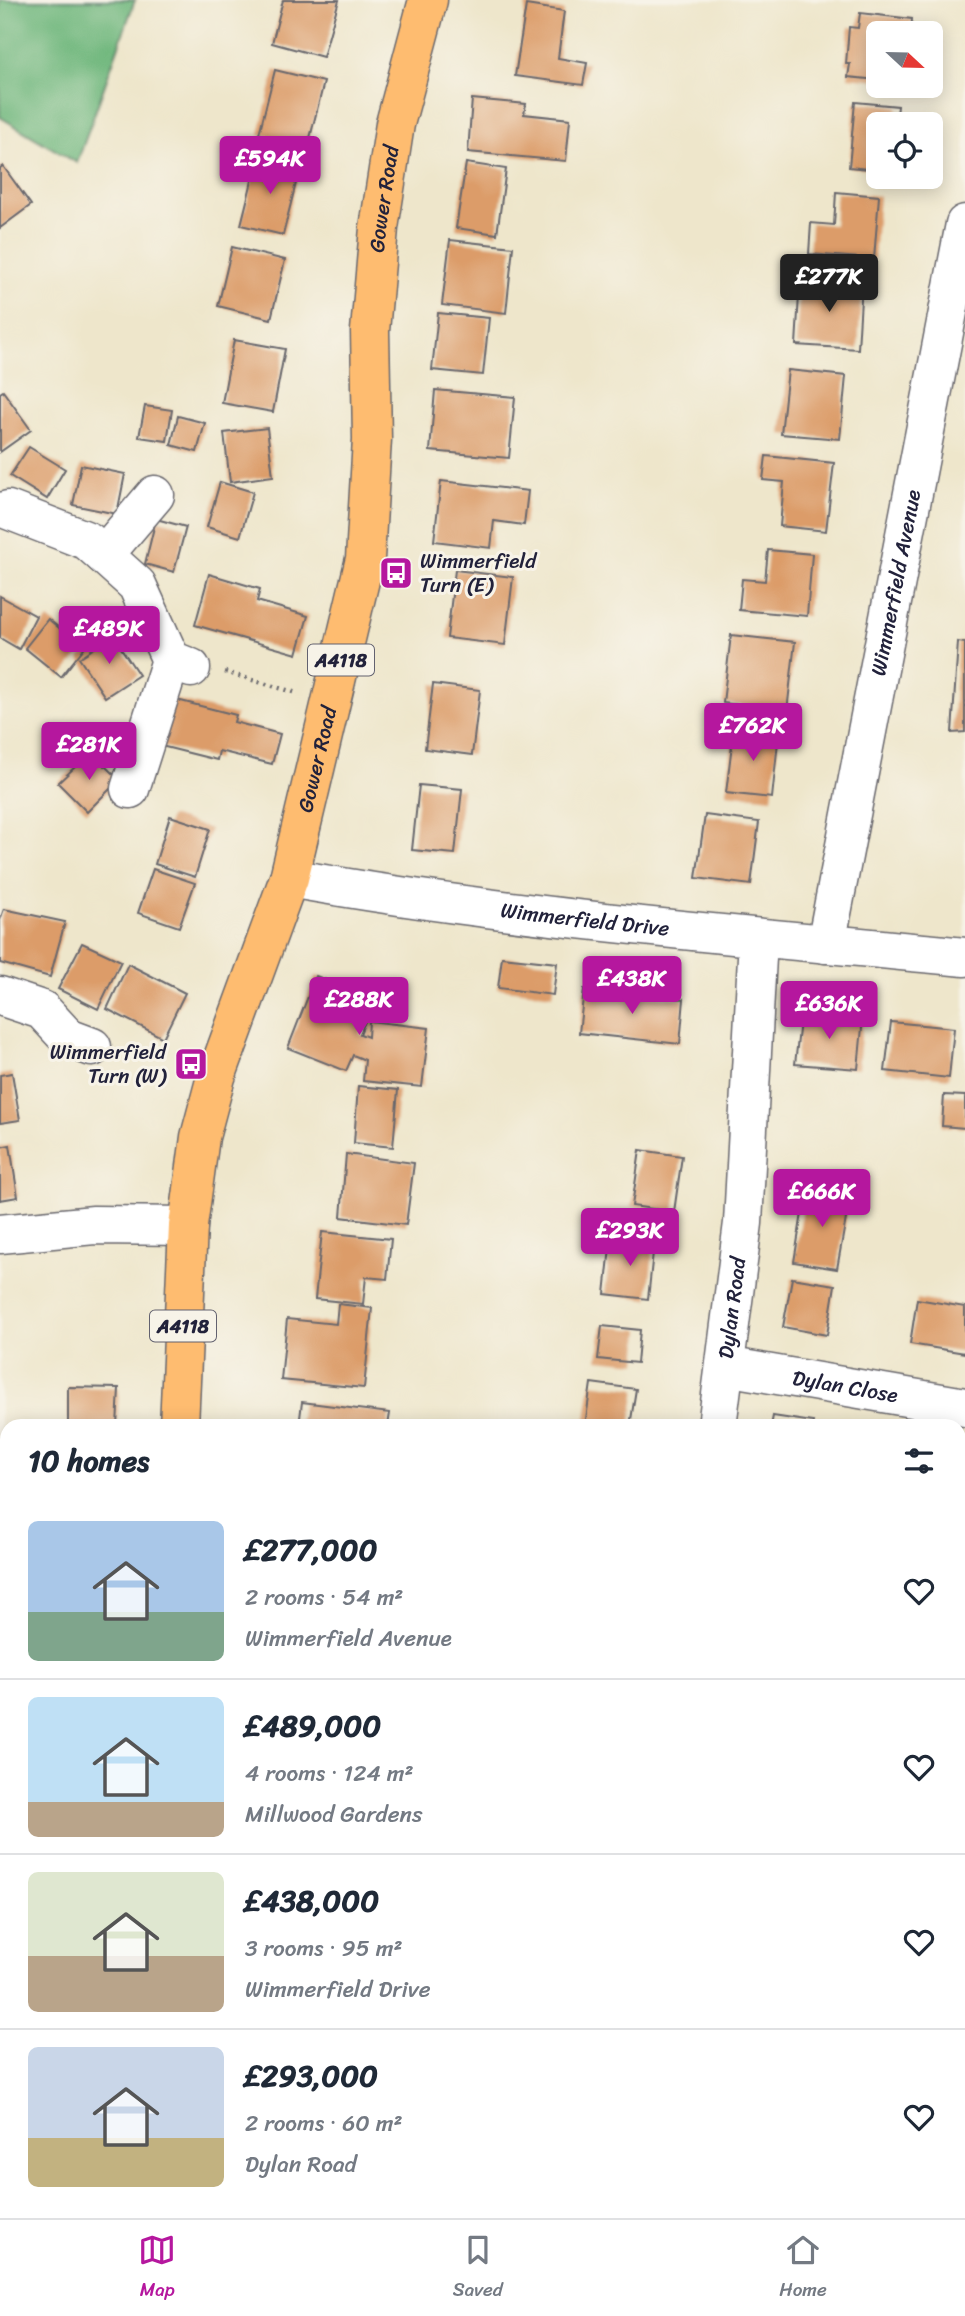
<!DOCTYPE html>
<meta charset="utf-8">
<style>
:root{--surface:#fff;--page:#f6f6f7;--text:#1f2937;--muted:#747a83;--line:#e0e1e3;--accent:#b5179e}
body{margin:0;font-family:Sriracha,sans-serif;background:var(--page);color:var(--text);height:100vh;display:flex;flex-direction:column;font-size:26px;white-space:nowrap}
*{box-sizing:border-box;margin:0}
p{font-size:23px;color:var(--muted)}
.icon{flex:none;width:38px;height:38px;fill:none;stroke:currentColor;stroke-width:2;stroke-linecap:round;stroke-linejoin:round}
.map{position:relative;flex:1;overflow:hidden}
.sheet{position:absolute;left:0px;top:1419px;width:966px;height:800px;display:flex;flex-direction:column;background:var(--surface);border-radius:21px 21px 0 0;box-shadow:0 4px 18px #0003}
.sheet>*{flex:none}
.needle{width:46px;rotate:112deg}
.fabs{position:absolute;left:866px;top:21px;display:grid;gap:14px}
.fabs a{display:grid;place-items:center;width:77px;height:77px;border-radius:10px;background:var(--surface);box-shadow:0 4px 18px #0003;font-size:35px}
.price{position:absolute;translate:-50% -60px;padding:0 16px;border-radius:7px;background:var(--accent);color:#fff;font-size:23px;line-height:46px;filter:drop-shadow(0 2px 4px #0008)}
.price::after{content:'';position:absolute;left:50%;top:42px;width:21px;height:16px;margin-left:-10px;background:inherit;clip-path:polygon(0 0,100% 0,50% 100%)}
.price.active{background:#222;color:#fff}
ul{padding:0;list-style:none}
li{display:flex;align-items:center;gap:21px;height:175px;padding:0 28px}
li+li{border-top:2px solid var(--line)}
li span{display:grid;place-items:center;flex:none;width:196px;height:140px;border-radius:10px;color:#555}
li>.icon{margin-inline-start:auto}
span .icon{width:84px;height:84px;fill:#fffc;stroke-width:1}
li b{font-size:30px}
h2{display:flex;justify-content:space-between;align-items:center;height:84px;padding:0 28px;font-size:30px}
.tabs{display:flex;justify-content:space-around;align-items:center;height:98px;border-top:2px solid var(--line);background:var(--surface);font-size:19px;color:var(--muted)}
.tabs a{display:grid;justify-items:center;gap:4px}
.tabs .active{color:var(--accent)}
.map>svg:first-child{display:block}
</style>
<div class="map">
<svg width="965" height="2218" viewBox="0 0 965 2218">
<rect width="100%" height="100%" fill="#f7f3e8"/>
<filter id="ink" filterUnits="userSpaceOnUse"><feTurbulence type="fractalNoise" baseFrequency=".0143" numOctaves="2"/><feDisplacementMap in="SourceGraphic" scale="14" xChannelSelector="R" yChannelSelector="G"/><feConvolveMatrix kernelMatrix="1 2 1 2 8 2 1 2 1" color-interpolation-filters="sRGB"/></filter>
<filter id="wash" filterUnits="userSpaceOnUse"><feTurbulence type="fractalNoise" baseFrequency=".00686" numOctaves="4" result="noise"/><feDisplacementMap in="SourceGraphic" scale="28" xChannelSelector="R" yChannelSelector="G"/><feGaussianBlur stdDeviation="1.57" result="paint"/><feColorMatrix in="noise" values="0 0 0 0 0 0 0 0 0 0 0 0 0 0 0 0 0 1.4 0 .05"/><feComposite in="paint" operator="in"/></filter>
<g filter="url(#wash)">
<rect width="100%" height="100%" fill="#eee6cb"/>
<path fill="#71b87e" stroke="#4a6d5c" stroke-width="2" d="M0 0H135L77 163 0 117Z"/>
<g id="blocks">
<g fill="#dc9c69">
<path d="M283 0H339L323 57 272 43Z"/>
<path d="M526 5 564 11 558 58 587 63 583 85 515 76Z"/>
<path d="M860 13 912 19 911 33H878V80L848 77 850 64H846L849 27 858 28Z"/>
<path d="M275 70 324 82 308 146 259 134Z"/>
<path d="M472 99 526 104 524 114 570 119 566 161 468 152Z"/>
<path d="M855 102 898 106 896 124H878V170L849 167Z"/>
<path d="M258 157 300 167 283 235 241 225Z"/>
<path d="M466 163 506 169 497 234 456 228Z"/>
<path d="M3 166 31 205 0 228V168Z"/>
<path d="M836 192 879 196 874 259 809 254 811 223 834 225Z"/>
<path d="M450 240 513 247 506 313 442 305Z"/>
<path d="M232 247 285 260 271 319 218 306Z"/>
<path d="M800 279 862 282 858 349 796 345Z"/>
<path d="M438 313 489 318 483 375 432 370Z"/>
<path d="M234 340 285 349 273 412 222 403Z"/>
<path d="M788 370 846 376 840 439 781 434Z"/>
<path d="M435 390 515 397 509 458 430 451Z"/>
<path d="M3 391 31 430 0 452V393Z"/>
<path d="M145 406 172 410 167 441 139 437Z"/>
<path d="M178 416 205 423 197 452 171 445Z"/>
<path d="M267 428 273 476 230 482 224 433Z"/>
<path d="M29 447 65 469 47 499 10 476Z"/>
<path d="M766 456 834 463 826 531 780 526 784 482 763 480Z"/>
<path d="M81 465 125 474 117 514 73 505Z"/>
<path d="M441 481 528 491 524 525 494 521 491 548 434 541Z"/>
<path d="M220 482 253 492 240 537 207 527Z"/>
<path d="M156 519 186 527 174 572 145 564Z"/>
<path d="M768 550 812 554 807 616 739 610 742 579 765 581Z"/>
<path d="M455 570 513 577 505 645 447 638Z"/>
<path d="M209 574 260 589 257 601 308 616 297 654 195 625Z"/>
<path d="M0 596 36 616 19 649 0 638Z"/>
<path d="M48 619 84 648 61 677 25 648Z"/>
<path d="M731 635 795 642 787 711 723 703Z"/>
<path d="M113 636 139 675 105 697 79 658Z"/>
<path d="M958 642 965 643V732L952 733Z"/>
<path d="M433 684 480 690 472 755 425 749Z"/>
<path d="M165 697 236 715 234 722 280 734 272 764 219 751 217 760 153 744Z"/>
<path d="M734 728 779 732 772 798 726 793Z"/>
<path d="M91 752 119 780 87 812 58 783Z"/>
<path d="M419 785 462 789 455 854 412 850Z"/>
<path d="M705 815 759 822 751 885 696 878Z"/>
<path d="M170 816 210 829 195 877 155 864Z"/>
<path d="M153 869 195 883 179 927 138 913Z"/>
<path d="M4 909 65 922 50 977 0 963V920Z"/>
<path d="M82 943 121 961 98 1009 58 989Z"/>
<path d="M502 957 557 963 553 995 498 988Z"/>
<path d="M128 964 185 993 163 1038 107 1009Z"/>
<path d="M316 976 374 999 360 1034 368 1037 369 1021 429 1028 422 1087 363 1081 365 1060 353 1055 346 1071 288 1048Z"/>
<path d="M584 989 684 999 680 1044 579 1033Z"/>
<path d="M801 1013 863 1017 858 1069 795 1064Z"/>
<path d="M891 1022 954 1028 949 1078 885 1071Z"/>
<path d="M12 1073 20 1120 0 1123V1075Z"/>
<path d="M358 1086 398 1090 393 1147 354 1143Z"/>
<path d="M944 1095 965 1096V1128L942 1126Z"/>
<path d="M10 1145 18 1197 0 1200V1147Z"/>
<path d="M640 1150 682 1156 674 1212 632 1206Z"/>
<path d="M346 1154 414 1163 406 1225 341 1217Z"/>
<path d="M806 1189 850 1196 837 1269 794 1262Z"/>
<path d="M322 1232 391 1239 387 1279 366 1277 363 1304 315 1299Z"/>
<path d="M611 1238 654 1243 648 1299 605 1294Z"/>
<path d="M792 1278 835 1285 827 1335 783 1327Z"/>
<path d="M917 1299 965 1307V1353L910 1344Z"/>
<path d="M338 1304 372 1308 364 1388 281 1380 287 1319 336 1324Z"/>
<path d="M602 1326 640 1330 637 1363 598 1359Z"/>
<path d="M591 1383 636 1389 630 1426H585Z"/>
<path d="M68 1387 119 1388 117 1426H68Z"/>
<path d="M302 1402 390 1413 388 1426H299Z"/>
<path d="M773 1416 813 1422 812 1426H771Z"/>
<rect x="0" y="1484" width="7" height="14"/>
<path d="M0 1517H7V1544H2L4 1579H0Z"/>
<rect x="0" y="1753" width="7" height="36"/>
<path d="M965 1875V1941L959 1944V1876Z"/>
<path d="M7 2012V2107L1 2108 0 2013Z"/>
<path d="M7 2163V2212H57L58 2218H0V2165Z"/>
<path d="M720 2212H777L778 2218H721Z"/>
<path d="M913 2212H954L955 2218H902Z"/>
</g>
</g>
</g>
<g filter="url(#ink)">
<use href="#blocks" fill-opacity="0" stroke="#69676d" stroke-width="2"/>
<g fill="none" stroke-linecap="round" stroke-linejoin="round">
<defs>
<g id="minor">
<path d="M8 510 88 541 137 585 171 660 191 668"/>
<path d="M104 555 155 495"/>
<path d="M130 789 171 660"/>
<path id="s1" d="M289 878C512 918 739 935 965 957"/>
<path id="s2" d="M826 944 965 224"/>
<path d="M0 996 42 1010 68 1038 92 1047"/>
<path d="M0 1234 94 1225 188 1226"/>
<path id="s3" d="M725 1366 965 1407"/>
<path id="s4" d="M717 1426 743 1223 758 938"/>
<path d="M959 2020 965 2019"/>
<path d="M844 2212 846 2218"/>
</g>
<g id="major">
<path id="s5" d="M179 1426 188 1226 200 1137 216 1077 289 878 365 559 372 439 370 331 379 228 395 124 428 0"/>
<path d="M301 2212 303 2218"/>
</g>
</defs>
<use href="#minor" stroke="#69676d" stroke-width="41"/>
<use href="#major" stroke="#69676d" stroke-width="41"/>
<path stroke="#69676d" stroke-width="4.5" stroke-dasharray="2 5" stroke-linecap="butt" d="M225 672 297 693"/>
<use href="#minor" stroke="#fff" stroke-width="38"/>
<use href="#major" stroke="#febc70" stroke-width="38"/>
</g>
</g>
<defs>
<symbol id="bus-square" viewBox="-11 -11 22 22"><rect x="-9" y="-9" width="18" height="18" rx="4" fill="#b5179e" stroke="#f7f3e8"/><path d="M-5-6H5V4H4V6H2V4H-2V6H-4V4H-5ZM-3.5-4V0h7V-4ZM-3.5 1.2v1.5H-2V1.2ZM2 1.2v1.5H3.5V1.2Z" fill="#fff"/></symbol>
</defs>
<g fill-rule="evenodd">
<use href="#bus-square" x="377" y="554" width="38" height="38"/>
<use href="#bus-square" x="172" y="1045" width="38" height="38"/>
</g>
<g text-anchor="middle" stroke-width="6" stroke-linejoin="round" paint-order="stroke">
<g fill="#f7f3e8" stroke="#62616f" stroke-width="2">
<rect x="308" y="644.5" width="66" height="31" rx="5"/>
<rect x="150" y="1310.5" width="66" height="31" rx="5"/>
</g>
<g font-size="19" font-weight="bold" fill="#22223b">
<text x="341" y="667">A4118</text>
<text x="183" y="1333">A4118</text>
</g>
<g font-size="21" fill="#22223b" stroke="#f7f3e8">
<text dy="7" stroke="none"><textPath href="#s5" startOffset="1253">Gower Road</textPath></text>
<text dy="7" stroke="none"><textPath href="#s2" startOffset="368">Wimmerfield Avenue</textPath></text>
<text dy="7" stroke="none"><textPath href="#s5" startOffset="686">Gower Road</textPath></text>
<text dy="7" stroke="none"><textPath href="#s1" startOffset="299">Wimmerfield Drive</textPath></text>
<text dy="7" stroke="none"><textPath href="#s4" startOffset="119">Dylan Road</textPath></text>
<text dy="7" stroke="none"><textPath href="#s3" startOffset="122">Dylan Close</textPath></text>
</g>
<g font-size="21" fill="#22223b" stroke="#f7f3e8" text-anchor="start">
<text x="420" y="568">Wimmerfield<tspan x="420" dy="24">Turn (E)</tspan></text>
<text x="166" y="1059" text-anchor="end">Wimmerfield<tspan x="166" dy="24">Turn (W)</tspan></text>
</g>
</g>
</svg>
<div class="fabs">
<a><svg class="needle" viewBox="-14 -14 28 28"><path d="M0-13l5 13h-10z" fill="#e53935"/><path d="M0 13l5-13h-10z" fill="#747a83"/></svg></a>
<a><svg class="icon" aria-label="locate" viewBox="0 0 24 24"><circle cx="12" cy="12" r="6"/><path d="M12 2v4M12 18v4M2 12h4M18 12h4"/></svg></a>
</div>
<b class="price" style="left:270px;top:196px">£594K</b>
<b class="price active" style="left:829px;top:314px">£277K</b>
<b class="price" style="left:109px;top:666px">£489K</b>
<b class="price" style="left:753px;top:763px">£762K</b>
<b class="price" style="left:89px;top:782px">£281K</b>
<b class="price" style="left:632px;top:1016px">£438K</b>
<b class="price" style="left:359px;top:1037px">£288K</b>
<b class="price" style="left:829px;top:1041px">£636K</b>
<b class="price" style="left:822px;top:1229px">£666K</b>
<b class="price" style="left:630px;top:1268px">£293K</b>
<section class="sheet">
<h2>10 homes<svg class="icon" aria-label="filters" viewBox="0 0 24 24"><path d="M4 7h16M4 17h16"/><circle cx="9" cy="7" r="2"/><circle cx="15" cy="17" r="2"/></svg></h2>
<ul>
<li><span style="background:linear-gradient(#a9c7e8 65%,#7fa58c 0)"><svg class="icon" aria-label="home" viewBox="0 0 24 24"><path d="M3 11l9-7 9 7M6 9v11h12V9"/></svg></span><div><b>£277,000</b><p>2 rooms · 54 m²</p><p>Wimmerfield Avenue</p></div><svg class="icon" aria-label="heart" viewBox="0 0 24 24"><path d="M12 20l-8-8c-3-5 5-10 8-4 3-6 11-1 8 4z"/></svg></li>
<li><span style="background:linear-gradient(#bfe0f5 75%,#b9a48a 0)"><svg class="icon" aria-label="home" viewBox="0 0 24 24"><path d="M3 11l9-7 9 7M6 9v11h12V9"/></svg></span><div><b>£489,000</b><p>4 rooms · 124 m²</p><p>Millwood Gardens</p></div><svg class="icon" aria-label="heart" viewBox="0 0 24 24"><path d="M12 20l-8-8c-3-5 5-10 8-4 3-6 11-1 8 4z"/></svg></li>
<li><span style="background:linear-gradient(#dfe7d0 60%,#b9a48a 0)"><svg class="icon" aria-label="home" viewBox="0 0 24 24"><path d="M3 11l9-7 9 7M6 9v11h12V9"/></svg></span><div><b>£438,000</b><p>3 rooms · 95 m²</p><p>Wimmerfield Drive</p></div><svg class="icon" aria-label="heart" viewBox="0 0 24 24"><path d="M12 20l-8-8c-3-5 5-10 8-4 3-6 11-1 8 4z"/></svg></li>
<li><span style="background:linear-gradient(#c9d6e8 65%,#c2b280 0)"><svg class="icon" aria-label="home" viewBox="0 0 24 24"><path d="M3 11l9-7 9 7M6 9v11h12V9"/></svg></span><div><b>£293,000</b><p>2 rooms · 60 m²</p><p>Dylan Road</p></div><svg class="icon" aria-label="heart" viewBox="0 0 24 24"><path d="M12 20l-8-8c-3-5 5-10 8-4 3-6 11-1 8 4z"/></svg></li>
</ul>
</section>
</div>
<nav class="tabs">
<a class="active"><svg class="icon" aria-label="map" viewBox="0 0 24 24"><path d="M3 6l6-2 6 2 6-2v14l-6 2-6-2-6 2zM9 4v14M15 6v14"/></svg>Map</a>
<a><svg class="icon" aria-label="saved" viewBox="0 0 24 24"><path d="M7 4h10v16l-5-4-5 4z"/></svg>Saved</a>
<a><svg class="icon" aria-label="home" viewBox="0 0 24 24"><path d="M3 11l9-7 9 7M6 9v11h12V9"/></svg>Home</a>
</nav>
